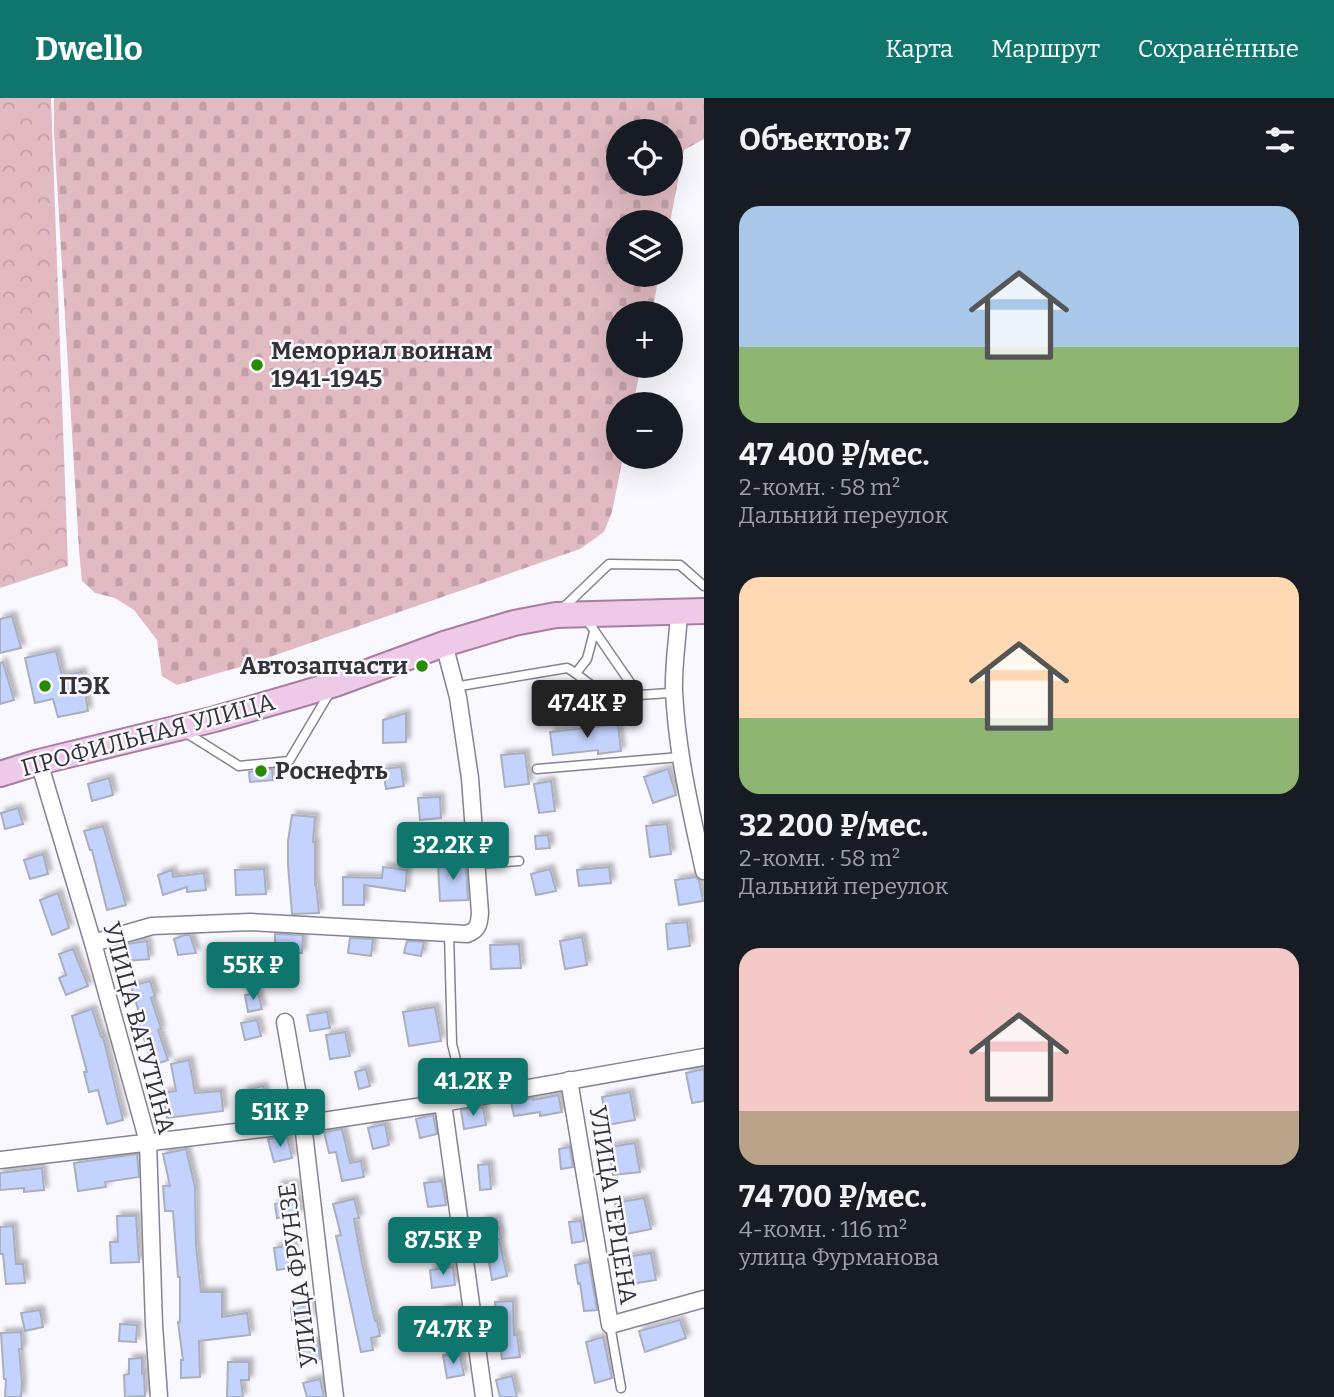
<!DOCTYPE html>
<html lang="ru">
<meta charset="utf-8">
<style>
:root{--surface:#171b24;--page:#242831;--text:#f1f3f6;--muted:#9ea1a6;--accent:#0f766e}
body{margin:0;font-family:Bitter,serif;background:var(--page);color:var(--text);height:100vh;display:flex;flex-direction:column;font-size:26px;white-space:nowrap}
*{box-sizing:border-box;margin:0}
p{font-size:23px;color:var(--muted)}
.icon{flex:none;width:38px;height:38px;fill:none;stroke:currentColor;stroke-width:2;stroke-linecap:round;stroke-linejoin:round}
.map{position:relative;flex:1;overflow:hidden}
.panel{display:flex;flex-direction:column;background:var(--surface);width:630px}
.panel>*{flex:none}
.tools{position:absolute;left:606px;top:21px;display:grid;gap:14px}
.tools a{display:grid;place-items:center;width:77px;height:77px;border-radius:50%;background:var(--surface);box-shadow:0 7px 28px #0002;font-size:35px}
.price{position:absolute;translate:-50% -60px;padding:0 16px;border-radius:7px;background:var(--accent);color:#fff;font-size:23px;line-height:46px;filter:drop-shadow(0 2px 4px #0008)}
.price::after{content:'';position:absolute;left:50%;top:42px;width:21px;height:16px;margin-left:-10px;background:inherit;clip-path:polygon(0 0,100% 0,50% 100%)}
.price.active{background:#222;color:#fff}
ul{padding:0;list-style:none}
li{display:grid;align-content:center;gap:14px;height:371px;padding:0 35px}
li span{display:grid;place-items:center;height:217px;border-radius:21px;color:#555}
li>.icon{margin-inline-start:auto}
span .icon{width:126px;height:126px;fill:#fffc;stroke-width:1}
li b{font-size:30px}
h2{display:flex;justify-content:space-between;align-items:center;height:84px;padding:0 35px;font-size:30px}
header{display:flex;align-items:center;gap:42px;box-sizing:border-box;height:98px;padding:0 35px;background:var(--accent);color:#fff}
header strong{font-size:33px}
nav{display:flex;gap:38px;margin-inline-start:auto;font-size:24px}
main{display:flex;flex:1;min-height:0}
.map>svg:first-child{display:block}
</style>
<header>
<strong>Dwello</strong>
<nav><a>Карта</a><a>Маршрут</a><a>Сохранённые</a></nav>
</header>
<main>
<div class="map">
<svg width="704" height="1299" viewBox="0 0 704 1299">
<defs>
<pattern id="forest-crowns" width="20" height="18" patternUnits="userSpaceOnUse" patternTransform="scale(1.75)"><rect width="20" height="18" fill="#e1bac2"/><path d="M2 6a3 3 0 1 1 6 0M12 15a3 3 0 1 1 6 0" fill="none" stroke="#c2a0a7"/></pattern>
<pattern id="cemetery-stones" width="16" height="16" patternUnits="userSpaceOnUse" patternTransform="scale(1.75)"><rect width="16" height="16" fill="#e1bac2"/><path d="M2 7V4a2 2 0 0 1 4 0v3zM10 15v-3a2 2 0 0 1 4 0v3z" fill="#c2a0a7"/></pattern>
<filter id="shadow"><feDropShadow dx="4" dy="-4" stdDeviation="2" flood-color="#0004"/></filter>
</defs>
<rect width="100%" height="100%" fill="#faf8ff"/>
<path fill="url(#forest-crowns)" d="M0 0H51L68 468 0 490Z"/>
<path fill="url(#cemetery-stones)" fill-rule="evenodd" d="M54 0H704V41L684 52 670 124H618V177H659L652 215H618V268H641L633 306H618V359H623L612 414 604 434 580 451 250 566 177 587 162 578 157 542 134 512 115 500 95 495 82 483 79 452 54 35ZM618 33H670V86H618Z"/>
<g fill="#c4d3fd" stroke="#a9afbe" stroke-width="2" filter="url(#shadow)">
<path d="M12 518 21 550 0 555V521Z"/>
<path d="M56 553 62 578 82 574 88 613 58 619 53 601 35 605 25 560Z"/>
<path d="M3 564 14 602 0 606V565Z"/>
<path d="M406 615V644L383 645V622Z"/>
<path d="M618 626 621 653 598 656V652L553 657 550 634Z"/>
<path d="M525 655 529 686 505 689 501 657Z"/>
<path d="M401 669 404 688 386 691 383 671Z"/>
<path d="M272 671 273 682 250 684 249 674Z"/>
<path d="M668 671 676 697 653 705 644 679Z"/>
<path d="M109 680 113 697 92 703 88 686Z"/>
<path d="M551 683 555 713 539 715 534 686Z"/>
<path d="M440 699 441 720 420 722 418 700Z"/>
<path d="M18 710 23 726 5 731 1 715Z"/>
<path d="M292 717 315 719 313 744H315V786L316 785 319 815 292 816 288 767V743Z"/>
<path d="M667 726 671 756 650 759 646 728Z"/>
<path d="M103 728 126 807 107 812 92 752H90L84 733Z"/>
<path d="M548 737 550 750 536 751 535 738Z"/>
<path d="M43 756 48 776 30 781 24 762Z"/>
<path d="M466 766 468 802 440 803 438 767Z"/>
<path d="M383 769 407 772 405 793 364 787V807H343V779L382 780Z"/>
<path d="M609 769 611 785 579 788 577 772Z"/>
<path d="M264 771 266 796 236 797 235 772Z"/>
<path d="M550 771 556 793 536 797 531 776Z"/>
<path d="M172 772 173 779 204 775 206 792 187 794V789L163 797 158 777Z"/>
<path d="M695 779 699 782 703 803 679 807 675 782Z"/>
<path d="M58 795 69 830 52 837 40 802Z"/>
<path d="M687 824 690 848 668 851 666 826Z"/>
<path d="M275 836 303 837 302 855H295V849L275 848Z"/>
<path d="M185 837H190L196 855 178 857 174 841Z"/>
<path d="M582 839 587 867 565 871 560 843Z"/>
<path d="M350 840 373 841 371 858 348 855Z"/>
<path d="M147 843 149 861 128 863 127 846Z"/>
<path d="M407 843 424 844 421 858 404 855Z"/>
<path d="M519 846 521 870 491 871 490 847Z"/>
<path d="M73 851 88 888 66 897 59 880 66 877 59 856Z"/>
<path d="M150 883 155 898 151 900 161 931 158 932 168 962 153 967 138 923 141 921 131 888Z"/>
<path d="M258 895 262 911 248 914 245 897Z"/>
<path d="M435 909 441 943 409 948 403 914Z"/>
<path d="M92 911 101 939H103L123 1022 107 1026 98 992 89 994 84 974H87L72 918Z"/>
<path d="M327 914 330 930 310 933 307 917Z"/>
<path d="M257 922 261 938 245 942 241 925Z"/>
<path d="M345 934 350 958 330 961 326 937Z"/>
<path d="M189 962 195 995 221 993 223 1013 167 1020 163 995 176 993 171 966Z"/>
<path d="M366 971 370 988 359 991 355 974Z"/>
<path d="M704 971V1003L692 1005 686 975Z"/>
<path d="M263 988 268 1007 248 1012 243 993Z"/>
<path d="M630 994 635 1022 607 1027 602 999Z"/>
<path d="M558 997 562 1014 540 1018V1014L514 1018 511 1004 533 1000V1002Z"/>
<path d="M483 1009 486 1027 464 1031 461 1012Z"/>
<path d="M433 1017 437 1036 420 1040 416 1021Z"/>
<path d="M385 1026 389 1047 373 1051 368 1030Z"/>
<path d="M342 1031 350 1065 361 1063 364 1079 342 1083 336 1054 329 1055 324 1034Z"/>
<path d="M287 1038 292 1060 274 1064 268 1041Z"/>
<path d="M635 1045 640 1074 613 1077 609 1049Z"/>
<path d="M570 1049 573 1069 561 1071 559 1051Z"/>
<path d="M186 1051 195 1089 196 1148 201 1194H222V1219L247 1215 250 1237 199 1243 200 1279 181 1280V1262H183L178 1224H180V1179H178L173 1113H165L163 1088H170L163 1056Z"/>
<path d="M137 1056 139 1079 105 1084 106 1089 78 1093 74 1065Z"/>
<path d="M489 1066 491 1091 480 1092 478 1067Z"/>
<path d="M42 1070 44 1092 24 1094V1090L0 1092V1075Z"/>
<path d="M442 1083 446 1107 428 1109 424 1085Z"/>
<path d="M295 1086 296 1103H298L300 1116 277 1120 275 1106 279 1105 278 1087Z"/>
<path d="M644 1100 651 1131 621 1137 615 1105Z"/>
<path d="M354 1101 359 1120 354 1121 362 1165 375 1223 377 1222 380 1238 371 1240 373 1252 361 1254 336 1138 341 1137 333 1106Z"/>
<path d="M117 1118H136L139 1164 111 1165 110 1144H118Z"/>
<path d="M497 1120 501 1141H499L507 1178 492 1182 482 1123Z"/>
<path d="M581 1123 584 1143 572 1145 569 1124Z"/>
<path d="M13 1128 16 1166H23L25 1185 6 1186 3 1156H0V1129Z"/>
<path d="M446 1131 449 1148 429 1151 426 1134Z"/>
<path d="M293 1147 296 1169 277 1172 274 1150Z"/>
<path d="M651 1155 656 1182 631 1186 626 1159Z"/>
<path d="M589 1164 597 1212 584 1213 580 1185 578 1186 575 1167Z"/>
<path d="M453 1169 455 1187 432 1190 430 1172Z"/>
<path d="M513 1203 514 1237H517L520 1259 502 1261 495 1204Z"/>
<path d="M291 1208H309L310 1221 292 1222Z"/>
<path d="M459 1209 463 1226 443 1231 439 1213Z"/>
<path d="M40 1212 43 1229 25 1233 21 1215Z"/>
<path d="M680 1222 686 1240 645 1254 639 1233Z"/>
<path d="M120 1226 137 1227 136 1244 119 1243Z"/>
<path d="M21 1234 22 1251H19L22 1285 21 1299H5L6 1281H4L1 1235Z"/>
<path d="M603 1239 612 1280 595 1285 586 1244Z"/>
<path d="M318 1243 320 1261 298 1264 296 1246Z"/>
<path d="M443 1257 460 1258 464 1277 447 1280Z"/>
<path d="M142 1260V1276L144 1275 145 1298 125 1299 124 1277 129 1276V1261Z"/>
<path d="M228 1264H249V1282H241L243 1299H227Z"/>
<path d="M512 1278 517 1299H500L496 1282Z"/>
<path d="M320 1281 324 1299H307L303 1285Z"/>
</g>
<g fill="none" stroke-linecap="round" stroke-linejoin="round">
<defs>
<g id="lane">
<path d="M562 511 609 466 680 467 704 488"/>
<path d="M587 522 638 596"/>
<path d="M576 575 587 561 594 534"/>
<path d="M454 589 567 570C579 576 588 587 600 592 620 601 653 595 674 595"/>
<path d="M185 634 239 668 289 663 330 594"/>
<path d="M537 671 680 659"/>
<path d="M476 766 519 763"/>
<path d="M449 835 452 946 458 970 471 1000"/>
<path d="M610 1227 621 1290"/>
</g>
<g id="street">
<path d="M679 513C678 540 673 567 674 593 677 656 691 713 704 773"/>
<path d="M39 664 93 845 148 1044 154 1227 159 1299"/>
<path d="M93 845 152 828 250 824 467 836C478 832 479 827 480 815L470 680 458 599 444 546"/>
<path d="M285 924 303 1026 335 1299"/>
<path d="M569 982 610 1227 704 1201"/>
<path d="M443 1005 484 1299"/>
<path d="M0 1062 303 1026 443 1005 704 959"/>
</g>
<path id="primary" d="M0 676 39 664 215 621 295 598 335 586 444 546 514 525 556 517 704 513"/>
</defs>
<use href="#lane" stroke="#878291" stroke-width="11"/>
<use href="#street" stroke="#878291" stroke-width="19"/>
<use href="#primary" stroke="#a77ea1" stroke-width="28"/>
<use href="#lane" stroke="#fff" stroke-width="8"/>
<use href="#street" stroke="#fff" stroke-width="16"/>
<use href="#primary" stroke="#efcae8" stroke-width="24"/>
</g>
<g fill="#278c02" stroke="#faf8ff" stroke-width="2.5">
<circle cx="257" cy="267" r="7"/>
<circle cx="422" cy="568" r="7"/>
<circle cx="45" cy="588" r="7"/>
<circle cx="261" cy="673" r="7"/>
</g>
<g text-anchor="middle" stroke-width="5" stroke-linejoin="round" paint-order="stroke">
<g font-size="24" font-weight="bold" fill="#343239" stroke="#faf8ff" text-anchor="start">
<text x="271" y="261">Мемориал воинам<tspan x="271" dy="28">1941-1945</tspan></text>
<text x="408" y="576" text-anchor="end">Автозапчасти</text>
<text x="59" y="596">ПЭК</text>
<text x="275" y="681">Роснефть</text>
</g>
<g font-size="24" fill="#343239" stroke="#faf8ff">
<text transform="translate(148 637) rotate(-15)" y="8">ПРОФИЛЬНАЯ УЛИЦА</text>
<text transform="translate(139 930) rotate(75)" y="8">УЛИЦА ВАТУТИНА</text>
<text transform="translate(613 1107) rotate(81)" y="8">УЛИЦА ГЕРЦЕНА</text>
<text transform="translate(298 1177) rotate(-97)" y="8">УЛИЦА ФРУНЗЕ</text>
</g>
</g>
</svg>
<div class="tools">
<a><svg class="icon" aria-label="locate" viewBox="0 0 24 24"><circle cx="12" cy="12" r="6"/><path d="M12 2v4M12 18v4M2 12h4M18 12h4"/></svg></a>
<a><svg class="icon" aria-label="layers" viewBox="0 0 24 24"><path d="M12 4l9 5-9 5-9-5zM3 14l9 5 9-5"/></svg></a>
<a>+</a>
<a>−</a>
</div>
<b class="price active" style="left:587px;top:642px">47.4K ₽</b>
<b class="price" style="left:453px;top:784px">32.2K ₽</b>
<b class="price" style="left:253px;top:904px">55K ₽</b>
<b class="price" style="left:473px;top:1020px">41.2K ₽</b>
<b class="price" style="left:280px;top:1051px">51K ₽</b>
<b class="price" style="left:443px;top:1179px">87.5K ₽</b>
<b class="price" style="left:453px;top:1268px">74.7K ₽</b>
</div>
<section class="panel">
<h2>Объектов: 7<svg class="icon" aria-label="filters" viewBox="0 0 24 24"><path d="M4 7h16M4 17h16"/><circle cx="9" cy="7" r="2"/><circle cx="15" cy="17" r="2"/></svg></h2>
<ul>
<li><span style="background:linear-gradient(#a9c7e8 65%,#8fb573 0)"><svg class="icon" aria-label="home" viewBox="0 0 24 24"><path d="M3 11l9-7 9 7M6 9v11h12V9"/></svg></span><div><b>47 400 ₽/мес.</b><p>2-комн. · 58 m²</p><p>Дальний переулок</p></div></li>
<li><span style="background:linear-gradient(#ffd9b3 65%,#8fb573 0)"><svg class="icon" aria-label="home" viewBox="0 0 24 24"><path d="M3 11l9-7 9 7M6 9v11h12V9"/></svg></span><div><b>32 200 ₽/мес.</b><p>2-комн. · 58 m²</p><p>Дальний переулок</p></div></li>
<li><span style="background:linear-gradient(#f6c9c9 75%,#b9a48a 0)"><svg class="icon" aria-label="home" viewBox="0 0 24 24"><path d="M3 11l9-7 9 7M6 9v11h12V9"/></svg></span><div><b>74 700 ₽/мес.</b><p>4-комн. · 116 m²</p><p>улица Фурманова</p></div></li>
</ul>
</section>
</main>
